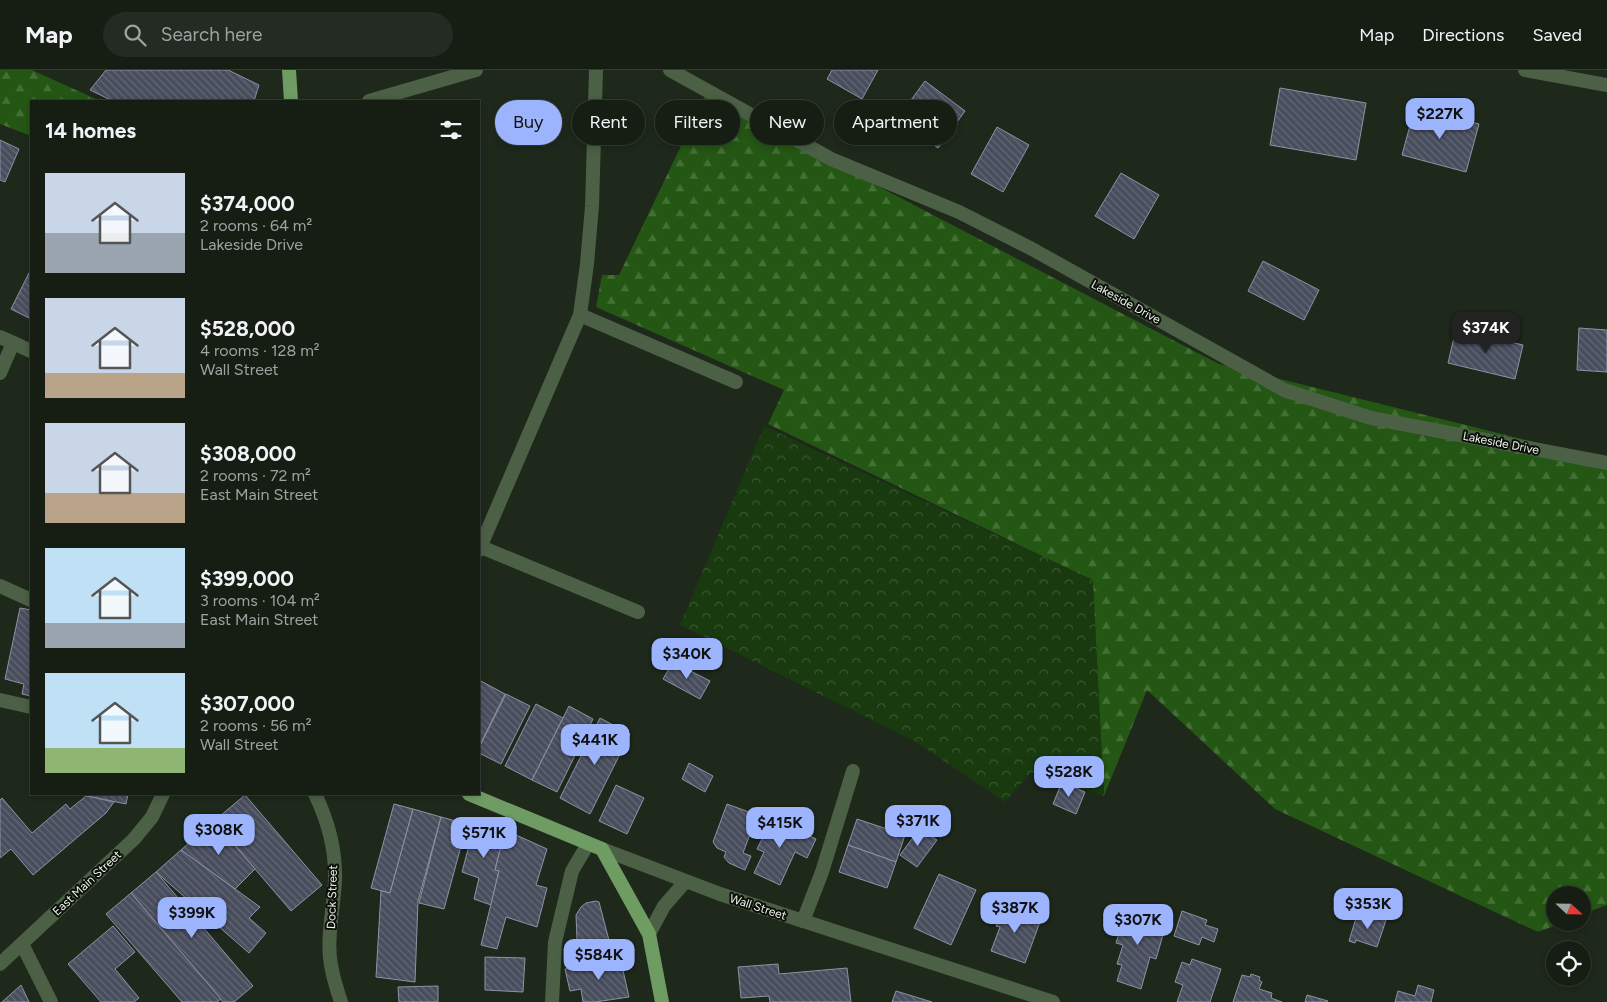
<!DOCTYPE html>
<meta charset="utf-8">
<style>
:root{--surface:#161e14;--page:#232b22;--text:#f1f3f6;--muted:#9ea2a0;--line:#353c34;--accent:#9cb4fd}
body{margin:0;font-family:Figtree,sans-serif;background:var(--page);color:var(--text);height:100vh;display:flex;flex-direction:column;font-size:19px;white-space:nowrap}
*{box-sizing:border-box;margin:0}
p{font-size:16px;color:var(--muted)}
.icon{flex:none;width:28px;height:28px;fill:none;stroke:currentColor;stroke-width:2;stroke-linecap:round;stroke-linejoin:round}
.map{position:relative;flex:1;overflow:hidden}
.panel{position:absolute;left:30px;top:30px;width:450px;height:695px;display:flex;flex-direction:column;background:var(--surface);border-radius:0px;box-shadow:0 2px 8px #0003,0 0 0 1px var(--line)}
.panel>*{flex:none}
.top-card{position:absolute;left:495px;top:30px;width:475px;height:45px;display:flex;gap:10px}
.needle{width:32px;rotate:112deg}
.buttons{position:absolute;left:1546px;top:816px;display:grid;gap:10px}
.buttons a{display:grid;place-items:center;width:45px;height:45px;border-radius:50%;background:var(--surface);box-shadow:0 2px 8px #0003,0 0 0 1px var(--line);font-size:25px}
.price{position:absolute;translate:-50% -42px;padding:0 11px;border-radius:10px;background:var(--accent);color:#111;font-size:16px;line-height:32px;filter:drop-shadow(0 1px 2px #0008)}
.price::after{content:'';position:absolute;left:50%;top:30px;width:15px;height:11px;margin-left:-8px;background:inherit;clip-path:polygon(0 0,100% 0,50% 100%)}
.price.on{background:#222;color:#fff}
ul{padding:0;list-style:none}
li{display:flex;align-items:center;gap:15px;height:125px;padding:0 15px}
li span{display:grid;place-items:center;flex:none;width:140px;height:100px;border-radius:0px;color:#555}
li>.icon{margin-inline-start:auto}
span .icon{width:60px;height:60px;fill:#fffc;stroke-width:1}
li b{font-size:21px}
h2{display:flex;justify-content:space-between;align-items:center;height:60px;padding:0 15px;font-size:21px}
.tag{padding:0 18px;border-radius:22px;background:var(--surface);box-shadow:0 2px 8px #0003,0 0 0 1px var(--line);font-size:18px;line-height:45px}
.tag.on{background:var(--accent);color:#111}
header{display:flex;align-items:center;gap:30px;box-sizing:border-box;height:70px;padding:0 25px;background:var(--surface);border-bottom:1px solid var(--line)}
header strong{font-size:24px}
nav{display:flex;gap:28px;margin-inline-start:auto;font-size:18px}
.search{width:350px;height:45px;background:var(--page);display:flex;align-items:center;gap:12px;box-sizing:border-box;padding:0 18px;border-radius:28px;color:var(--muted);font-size:19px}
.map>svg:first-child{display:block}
</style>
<header>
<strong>Map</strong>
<div class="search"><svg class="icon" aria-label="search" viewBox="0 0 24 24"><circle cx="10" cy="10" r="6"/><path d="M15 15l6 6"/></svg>Search here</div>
<nav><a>Map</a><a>Directions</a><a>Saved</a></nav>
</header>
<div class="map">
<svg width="1607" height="932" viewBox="0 0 1607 932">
<defs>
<pattern id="forest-firs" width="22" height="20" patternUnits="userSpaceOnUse" patternTransform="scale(1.25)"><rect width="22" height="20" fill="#245714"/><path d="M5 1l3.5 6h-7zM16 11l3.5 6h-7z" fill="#447036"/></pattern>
<pattern id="park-crowns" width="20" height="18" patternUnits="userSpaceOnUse" patternTransform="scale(1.25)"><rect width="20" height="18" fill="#183a0e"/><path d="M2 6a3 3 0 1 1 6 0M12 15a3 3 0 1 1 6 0" fill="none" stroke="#3a5731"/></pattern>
<pattern id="building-back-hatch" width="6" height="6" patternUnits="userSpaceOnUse" patternTransform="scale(1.25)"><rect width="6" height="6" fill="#494e5e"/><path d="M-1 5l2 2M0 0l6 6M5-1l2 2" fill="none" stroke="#646875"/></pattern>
</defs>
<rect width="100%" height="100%" fill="#1e281b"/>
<g fill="url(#forest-firs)">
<path d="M0 0H32L100 31H31V66L0 54Z"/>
<path d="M705 26 1219 294 1607 390V835L1583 844 1582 825H1555V852L1562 853 1538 862 1275 739 1147 620 1104 726 1092 510 768 354 784 320 596 237 602 205H619Z"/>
</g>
<path fill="url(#park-crowns)" d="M764 356 1093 510 1104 726 1031 702 1005 732 914 671 680 555Z"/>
<g fill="url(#building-back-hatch)" stroke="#8d93a5">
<path d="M106 0H228L259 15 254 31H113L90 20Z"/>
<path d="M832 0H878L862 29 827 9Z"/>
<path d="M925 11 965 41 938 78 910 57 924 39 911 30Z"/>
<path d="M1280 18 1366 33 1356 90 1270 75Z"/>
<path d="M1415 37 1479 54 1466 102 1402 85Z"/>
<path d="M997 57 1029 75 1003 122 971 104Z"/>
<path d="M0 70 19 79 5 112 0 110Z"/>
<path d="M1121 103 1159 125 1134 169 1095 146Z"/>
<path d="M1263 191 1319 220 1304 250 1248 221Z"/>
<path d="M31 199V249L11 239Z"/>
<path d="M1579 258 1607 260V302L1577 300Z"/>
<path d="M1456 259 1523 275 1515 309 1448 293Z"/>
<path d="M20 538 31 540V626L22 624 24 614 5 609Z"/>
<path d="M673 592 710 611 700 629 663 609Z"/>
<path d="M479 610 505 624 479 677Z"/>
<path d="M506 624 530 636 501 694 479 683V678Z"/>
<path d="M536 634 563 648 532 710 505 696Z"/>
<path d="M569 636 593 649 557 722 532 710Z"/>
<path d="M600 648 630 664 590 744 560 728Z"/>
<path d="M689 693 713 706 705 722 682 709Z"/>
<path d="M1062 712 1085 722 1076 744 1053 734Z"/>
<path d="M616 715 644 728 627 764 599 751Z"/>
<path d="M78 724H128L126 734Z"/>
<path d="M245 725 322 815 291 841 214 751Z"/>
<path d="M86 726 114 732 106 743 33 805 11 779 0 788V730L2 728 32 763 66 734 70 739Z"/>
<path d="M394 734 413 739 390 823 371 818Z"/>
<path d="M727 734 757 745 743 783 751 786 745 800 729 793 724 787 726 782 717 778 713 772Z"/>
<path d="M413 739 441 747 418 831 415 912 376 907 381 821 390 823Z"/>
<path d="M768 746 816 769 807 788 795 782 780 815 754 803 764 782 757 779 763 767 758 765Z"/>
<path d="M441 747 467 754 444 839 419 833Z"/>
<path d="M476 749 505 760 495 800 499 801 491 835 474 829 479 808 462 802Z"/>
<path d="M857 749 905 765 896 792 848 775Z"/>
<path d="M214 751 255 799 235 819 181 780Z"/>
<path d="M920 758 937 770 917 797 900 785Z"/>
<path d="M505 760 547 779 536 815 547 818 537 857 506 847 497 879 481 875 499 801 495 800Z"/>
<path d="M848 775 896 792 887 818 839 802Z"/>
<path d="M181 780 260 837 249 848 266 863 249 883 156 802Z"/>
<path d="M156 802 253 916 234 932H223L131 823Z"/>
<path d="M939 804 976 820 951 875 914 858Z"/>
<path d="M131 823 221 929 217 932H182L106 844Z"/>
<path d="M596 831 599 832 612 882 578 893 576 845 581 837 586 833Z"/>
<path d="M1004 836 1041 849 1025 893 991 881 1000 857 996 856Z"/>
<path d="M1126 839 1167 851 1156 889 1150 887 1141 919 1117 911 1122 895 1117 894 1123 875 1116 873Z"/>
<path d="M1182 841 1207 850 1205 855 1218 859 1214 872 1202 867 1199 875 1174 866Z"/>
<path d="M1364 843 1386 850 1377 877 1356 870 1355 873 1349 871 1356 848 1361 850Z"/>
<path d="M113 856 135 882 115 899 139 928 134 932H101L68 894Z"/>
<path d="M485 887 525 888 523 922 485 920Z"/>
<path d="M620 887 629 927 595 932H583L581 919 570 921 565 899Z"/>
<path d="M1192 889 1221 899 1210 932H1177L1183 915 1175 912 1182 892 1190 895Z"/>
<path d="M778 894 779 904 847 898 851 932H770L769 926 741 928 738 897Z"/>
<path d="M1251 904 1260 907 1259 910 1262 912 1259 919 1272 923 1271 928 1282 932H1233L1242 905 1250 907Z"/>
<path d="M21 915 29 932H2Z"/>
<path d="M1418 915 1434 920 1431 932H1432H1395L1398 921 1415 926Z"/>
<path d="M438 916V932H399L398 917Z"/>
<path d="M896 921 932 932H892Z"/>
<path d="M1307 925 1328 931 1327 932H1305Z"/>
</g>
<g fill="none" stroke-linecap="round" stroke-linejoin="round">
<g stroke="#4b6045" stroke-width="14">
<path d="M580 245 736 312"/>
<path d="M0 303 13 273"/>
<path d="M481 477 638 542"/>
<path d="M479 480 580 245 587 194 592 136 596 0"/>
<path d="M0 516 31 530"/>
<path d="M0 630 31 637"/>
<path d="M803 851 822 802 853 701"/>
</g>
<g stroke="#4b6045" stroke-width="14">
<path d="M670 0 831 89 959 142 1032 179 1284 320 1371 348 1607 393"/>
<path d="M1525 0 1607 15"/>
<path d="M369 31 476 0"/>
<path d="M0 267 31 281"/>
<path d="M315 724C328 751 336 779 335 810 334 836 326 869 331 895 333 907 337 920 341 932"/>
<path d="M22 874 51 932"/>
<path d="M552 932 555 872 572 801 588 774"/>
</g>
<g stroke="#4b6045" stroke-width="14">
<path d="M602 779 720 824 1053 932"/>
<path d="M649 864 664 836 685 812"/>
<path d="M0 894 134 769 152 747 163 724"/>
</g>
<g stroke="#6f9c63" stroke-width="14">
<path d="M289 0 291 31"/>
<path d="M469 724 602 779 649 864 662 932"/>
</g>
</g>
<g text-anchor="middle" stroke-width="4" stroke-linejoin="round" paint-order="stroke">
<g font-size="12" fill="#edf3eb" stroke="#0b0f09">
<text transform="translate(1126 232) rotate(29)" y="4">Lakeside Drive</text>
<text transform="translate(1501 373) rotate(11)" y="4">Lakeside Drive</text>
<text transform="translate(87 813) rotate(-43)" y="4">East Main Street</text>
<text transform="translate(332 827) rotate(-88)" y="4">Dock Street</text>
<text transform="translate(758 837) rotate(18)" y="4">Wall Street</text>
</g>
</g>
</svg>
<div class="buttons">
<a><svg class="needle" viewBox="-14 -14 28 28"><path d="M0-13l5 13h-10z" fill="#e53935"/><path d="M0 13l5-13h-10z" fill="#9ea2a0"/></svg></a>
<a><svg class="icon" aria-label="locate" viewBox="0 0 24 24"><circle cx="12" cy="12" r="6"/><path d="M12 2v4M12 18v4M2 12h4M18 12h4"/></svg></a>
</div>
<b class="price" style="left:1440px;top:70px">$227K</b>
<b class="price on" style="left:1486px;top:284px">$374K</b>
<b class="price" style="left:687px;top:610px">$340K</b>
<b class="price" style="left:595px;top:696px">$441K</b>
<b class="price" style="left:1069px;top:728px">$528K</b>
<b class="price" style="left:918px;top:777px">$371K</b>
<b class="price" style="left:780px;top:779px">$415K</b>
<b class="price" style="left:219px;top:786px">$308K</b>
<b class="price" style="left:484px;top:789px">$571K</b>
<b class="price" style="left:1368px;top:860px">$353K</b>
<b class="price" style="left:1015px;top:864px">$387K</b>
<b class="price" style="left:192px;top:869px">$399K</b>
<b class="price" style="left:1138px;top:876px">$307K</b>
<b class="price" style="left:599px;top:911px">$584K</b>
<div class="top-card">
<a class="tag on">Buy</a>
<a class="tag">Rent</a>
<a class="tag">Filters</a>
<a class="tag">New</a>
<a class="tag">Apartment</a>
</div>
<section class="panel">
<h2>14 homes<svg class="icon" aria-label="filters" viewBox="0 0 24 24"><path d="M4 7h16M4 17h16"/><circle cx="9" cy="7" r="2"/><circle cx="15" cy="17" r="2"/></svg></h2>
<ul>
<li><span style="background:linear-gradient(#c9d6e8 60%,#9aa5b1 0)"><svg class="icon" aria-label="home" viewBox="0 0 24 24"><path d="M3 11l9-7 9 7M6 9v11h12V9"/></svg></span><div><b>$374,000</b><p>2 rooms · 64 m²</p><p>Lakeside Drive</p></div></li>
<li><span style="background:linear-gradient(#c9d6e8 75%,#b9a48a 0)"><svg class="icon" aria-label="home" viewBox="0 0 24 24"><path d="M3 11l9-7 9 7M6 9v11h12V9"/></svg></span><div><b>$528,000</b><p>4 rooms · 128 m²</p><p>Wall Street</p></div></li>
<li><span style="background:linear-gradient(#c9d6e8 70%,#b9a48a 0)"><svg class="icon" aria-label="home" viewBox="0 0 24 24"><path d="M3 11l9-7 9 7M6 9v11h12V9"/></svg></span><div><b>$308,000</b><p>2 rooms · 72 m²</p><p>East Main Street</p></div></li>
<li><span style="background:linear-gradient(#bfe0f5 75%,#9aa5b1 0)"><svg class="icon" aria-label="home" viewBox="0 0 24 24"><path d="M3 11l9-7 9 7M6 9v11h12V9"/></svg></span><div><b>$399,000</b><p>3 rooms · 104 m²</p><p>East Main Street</p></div></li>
<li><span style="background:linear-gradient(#bfe0f5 75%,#8fb573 0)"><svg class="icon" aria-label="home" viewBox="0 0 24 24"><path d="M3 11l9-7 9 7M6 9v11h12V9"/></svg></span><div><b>$307,000</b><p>2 rooms · 56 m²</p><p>Wall Street</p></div></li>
</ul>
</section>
</div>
